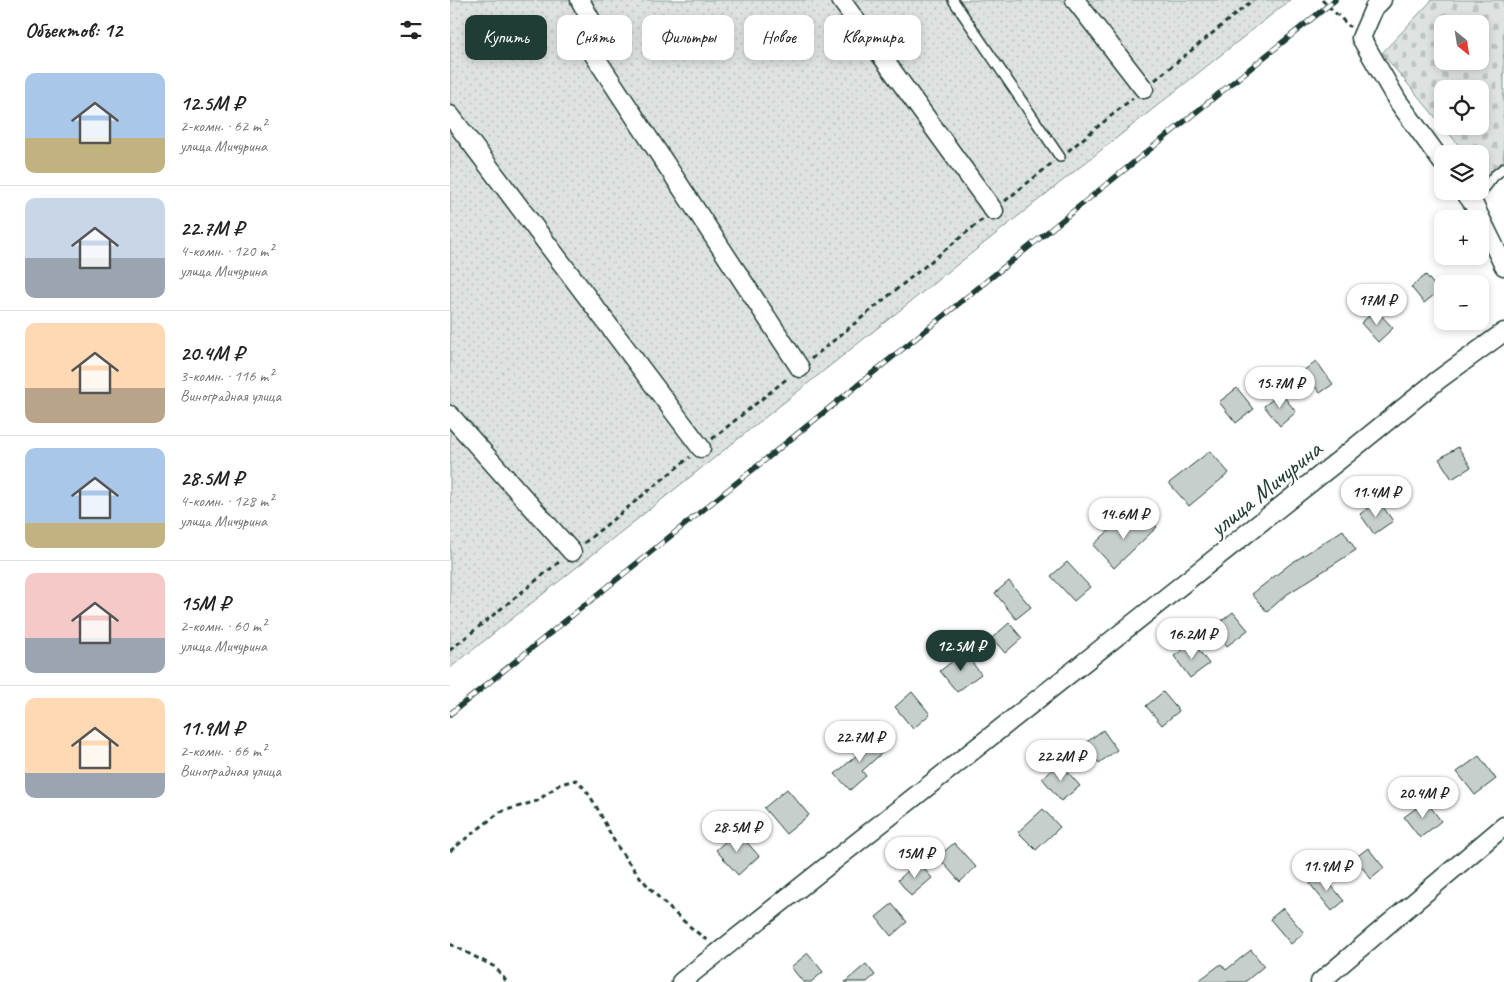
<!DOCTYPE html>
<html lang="ru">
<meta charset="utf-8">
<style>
:root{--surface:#fff;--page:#f2f2f2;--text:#222;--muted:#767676;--line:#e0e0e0;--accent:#1f3d34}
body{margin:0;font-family:Caveat,sans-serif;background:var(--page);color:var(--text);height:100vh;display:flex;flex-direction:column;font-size:19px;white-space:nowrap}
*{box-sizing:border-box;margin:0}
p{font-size:16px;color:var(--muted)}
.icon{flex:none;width:28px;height:28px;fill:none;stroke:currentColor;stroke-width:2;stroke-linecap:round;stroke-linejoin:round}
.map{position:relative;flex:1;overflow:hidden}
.sheet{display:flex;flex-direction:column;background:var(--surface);width:450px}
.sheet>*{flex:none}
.hud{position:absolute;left:15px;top:15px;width:475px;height:45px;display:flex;gap:10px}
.needle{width:32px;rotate:150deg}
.fabs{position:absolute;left:984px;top:15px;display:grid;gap:10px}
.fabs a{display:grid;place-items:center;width:55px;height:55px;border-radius:10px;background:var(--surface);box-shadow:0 2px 8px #0003;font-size:25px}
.price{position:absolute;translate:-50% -42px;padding:0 11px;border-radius:18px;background:#fff;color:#222;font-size:16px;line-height:32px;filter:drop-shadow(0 1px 2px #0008)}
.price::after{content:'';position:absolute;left:50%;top:30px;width:15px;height:11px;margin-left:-8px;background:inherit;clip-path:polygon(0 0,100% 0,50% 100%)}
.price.on{background:var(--accent);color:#fff}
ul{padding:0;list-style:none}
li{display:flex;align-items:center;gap:15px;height:125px;padding:0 25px}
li+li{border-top:1px solid var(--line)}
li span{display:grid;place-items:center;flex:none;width:140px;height:100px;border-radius:10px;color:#555}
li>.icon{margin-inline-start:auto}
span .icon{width:60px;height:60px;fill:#fffc;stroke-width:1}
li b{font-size:21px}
h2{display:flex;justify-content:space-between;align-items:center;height:60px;padding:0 25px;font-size:21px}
.chip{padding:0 18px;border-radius:10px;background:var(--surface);box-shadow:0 2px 8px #0003;font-size:18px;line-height:45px}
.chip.on{background:var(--accent);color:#fff}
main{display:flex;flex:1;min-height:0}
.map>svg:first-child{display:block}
</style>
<main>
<section class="sheet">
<h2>Объектов: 12<svg class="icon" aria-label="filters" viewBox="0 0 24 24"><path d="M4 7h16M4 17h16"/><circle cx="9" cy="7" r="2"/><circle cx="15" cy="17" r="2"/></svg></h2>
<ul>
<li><span style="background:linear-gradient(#a9c7e8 65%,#c2b280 0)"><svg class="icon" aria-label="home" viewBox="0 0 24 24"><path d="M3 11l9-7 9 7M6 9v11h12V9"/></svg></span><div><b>12.5M ₽</b><p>2-комн. · 62 m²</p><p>улица Мичурина</p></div></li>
<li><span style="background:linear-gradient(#c9d6e8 60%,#9aa5b1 0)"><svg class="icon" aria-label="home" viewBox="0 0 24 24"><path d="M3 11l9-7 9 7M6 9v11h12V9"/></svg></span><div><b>22.7M ₽</b><p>4-комн. · 120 m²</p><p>улица Мичурина</p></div></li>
<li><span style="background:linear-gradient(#ffd9b3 65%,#b9a48a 0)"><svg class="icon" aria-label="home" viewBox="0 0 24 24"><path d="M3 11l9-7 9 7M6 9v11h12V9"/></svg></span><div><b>20.4M ₽</b><p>3-комн. · 116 m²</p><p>Виноградная улица</p></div></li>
<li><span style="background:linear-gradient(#a9c7e8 75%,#c2b280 0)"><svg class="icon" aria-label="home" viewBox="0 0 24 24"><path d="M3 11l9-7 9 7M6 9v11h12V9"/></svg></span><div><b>28.5M ₽</b><p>4-комн. · 128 m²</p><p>улица Мичурина</p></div></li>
<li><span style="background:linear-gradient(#f6c9c9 65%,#9aa5b1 0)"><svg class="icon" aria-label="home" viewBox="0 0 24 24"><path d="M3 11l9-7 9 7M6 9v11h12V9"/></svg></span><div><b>15M ₽</b><p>2-комн. · 60 m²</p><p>улица Мичурина</p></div></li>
<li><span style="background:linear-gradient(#ffd9b3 75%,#9aa5b1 0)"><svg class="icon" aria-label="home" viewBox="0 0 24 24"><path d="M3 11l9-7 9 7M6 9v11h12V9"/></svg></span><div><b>11.9M ₽</b><p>2-комн. · 66 m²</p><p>Виноградная улица</p></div></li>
</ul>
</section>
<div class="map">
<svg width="1054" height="982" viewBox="0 0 1054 982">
<defs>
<pattern id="grass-dots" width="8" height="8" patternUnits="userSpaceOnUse" patternTransform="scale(1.25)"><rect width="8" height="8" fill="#dee3e2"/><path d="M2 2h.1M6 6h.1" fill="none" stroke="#bec4c2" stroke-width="1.8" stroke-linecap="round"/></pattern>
<pattern id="cemetery-stones" width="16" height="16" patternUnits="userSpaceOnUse" patternTransform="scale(1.25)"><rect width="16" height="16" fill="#dee3e2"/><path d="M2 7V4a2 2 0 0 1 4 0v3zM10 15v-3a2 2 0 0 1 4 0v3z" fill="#bec4c2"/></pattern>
</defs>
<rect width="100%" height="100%" fill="#fff"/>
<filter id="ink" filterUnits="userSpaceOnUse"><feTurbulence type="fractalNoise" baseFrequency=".02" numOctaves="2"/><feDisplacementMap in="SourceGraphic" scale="10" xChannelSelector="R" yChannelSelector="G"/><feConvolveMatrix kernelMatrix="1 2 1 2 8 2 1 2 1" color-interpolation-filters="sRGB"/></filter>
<g filter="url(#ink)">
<path fill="url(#grass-dots)" stroke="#7e908b" d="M0 0H840L0 668Z"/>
<path fill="url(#cemetery-stones)" stroke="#7e908b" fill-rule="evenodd" d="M982 0H1054V162L1035 176 1030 171V154H1016L993 126H1030V89H992V125L932 53ZM992 24H1030V61H992Z"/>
<g fill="#c7cfcc" stroke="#1f3d34">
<path d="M976 275 989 291 974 303 961 287Z"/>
<path d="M926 310 943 328 928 342 911 323Z"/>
<path d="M866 361 883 384 870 393 853 371Z"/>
<path d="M787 388 804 409 786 423 769 402Z"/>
<path d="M831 393 846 412 830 426 814 406Z"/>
<path d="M1008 447 1021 467 1002 479 989 459Z"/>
<path d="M760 451 779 473 739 506 719 483Z"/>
<path d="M929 501 943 521 924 534 910 514Z"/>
<path d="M693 512 707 527 664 568 643 545 664 526 670 532Z"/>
<path d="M893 530 906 550 836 595 817 612 802 594 840 564Z"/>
<path d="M617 562 640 587 624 601 601 576Z"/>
<path d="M559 581 581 607 566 619 545 593Z"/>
<path d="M783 612 798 630 777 646 763 628Z"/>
<path d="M559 623 572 638 555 653 542 638Z"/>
<path d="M743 642 759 664 740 678 724 656Z"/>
<path d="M514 652 531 674 507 692 490 671Z"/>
<path d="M462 692 480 714 463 729 445 707Z"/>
<path d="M713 692 729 711 712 725 696 706Z"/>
<path d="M653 730 667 750 649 763 634 744Z"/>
<path d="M419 735 434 751 412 771 416 776 400 790 385 774 407 755 403 750Z"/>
<path d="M1029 756 1046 779 1025 795 1007 772Z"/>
<path d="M610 763 630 786 611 801 592 778Z"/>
<path d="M337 789 359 815 336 834 314 808Z"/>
<path d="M976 801 991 821 970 838 954 817Z"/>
<path d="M593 809 610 827 586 850 568 832Z"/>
<path d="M287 831 309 856 288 875 266 850Z"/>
<path d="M504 843 526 867 510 882 488 857Z"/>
<path d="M918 848 934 868 921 879 905 858Z"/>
<path d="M468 862 482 878 461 896 448 880Z"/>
<path d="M872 874 894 901 882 911 860 884Z"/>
<path d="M442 904 457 922 441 936 426 917Z"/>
<path d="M833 908 854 933 841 944 820 919Z"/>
<path d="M801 950 814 966 795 982H747L771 964 776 970Z"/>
<path d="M358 953 373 972 361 982H353L341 967Z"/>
<path d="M416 964 425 975 417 982H395Z"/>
</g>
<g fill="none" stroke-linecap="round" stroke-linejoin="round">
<defs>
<g id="lane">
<path d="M503 0 610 157"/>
<path d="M1023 203 1044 176 1054 168"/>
</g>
<g id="street">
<path d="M130 0 142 22V52L350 368"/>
<path d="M391 0 544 211"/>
<path d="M625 0 694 89"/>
<path d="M932 0 924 8 911 38 947 100 992 162"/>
<path d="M0 115 251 448"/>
<path d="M1014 191 1023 203 1054 266"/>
<path d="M0 415 122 552"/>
<path d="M231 982 888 461 988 380 1054 332"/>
<path d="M870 982 1054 826"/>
</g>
</defs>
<use href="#lane" stroke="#1f3d34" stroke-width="12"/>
<use href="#street" stroke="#1f3d34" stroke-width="21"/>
<g stroke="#1f3d34" stroke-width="3" stroke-dasharray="5 4" stroke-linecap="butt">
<path d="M872 0 900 27"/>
<path d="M705 80 803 0"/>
<path d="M618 151 683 98"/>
<path d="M555 201 601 164"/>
<path d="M361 359 533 219"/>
<path d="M262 439 339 377"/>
<path d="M134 543 240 457"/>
<path d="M0 650 109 562"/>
<path d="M0 851 50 812 87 801 110 784 126 780C145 797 153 822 166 844 189 881 224 915 258 941"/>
<path d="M0 944 45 967 57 982"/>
</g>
<use href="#lane" stroke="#fff" stroke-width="9"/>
<use href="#street" stroke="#fff" stroke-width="18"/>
<defs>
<path id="rail" d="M0 714 885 0"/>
</defs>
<use href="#rail" stroke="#1f3d34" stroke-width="5.5"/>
<use href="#rail" stroke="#fff" stroke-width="4" stroke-dasharray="11" stroke-linecap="butt"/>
</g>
</g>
<g text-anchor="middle" stroke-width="4" stroke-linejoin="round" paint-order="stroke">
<g font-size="25" fill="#1f3d34" stroke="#fff">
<text transform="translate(815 488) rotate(-39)" y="9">улица Мичурина</text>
</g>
</g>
</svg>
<div class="fabs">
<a><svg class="needle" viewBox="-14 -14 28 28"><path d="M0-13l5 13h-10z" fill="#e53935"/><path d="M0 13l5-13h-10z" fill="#767676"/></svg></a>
<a><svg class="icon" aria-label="locate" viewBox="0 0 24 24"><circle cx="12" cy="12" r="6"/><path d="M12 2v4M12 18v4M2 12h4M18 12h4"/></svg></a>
<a><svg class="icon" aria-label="layers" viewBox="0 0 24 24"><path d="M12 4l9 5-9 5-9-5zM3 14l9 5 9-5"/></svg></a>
<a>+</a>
<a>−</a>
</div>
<b class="price" style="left:927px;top:326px">17M ₽</b>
<b class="price" style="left:830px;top:409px">15.7M ₽</b>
<b class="price" style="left:926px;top:518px">11.4M ₽</b>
<b class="price" style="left:674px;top:540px">14.6M ₽</b>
<b class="price" style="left:742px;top:660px">16.2M ₽</b>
<b class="price on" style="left:511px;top:672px">12.5M ₽</b>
<b class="price" style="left:410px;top:763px">22.7M ₽</b>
<b class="price" style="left:611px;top:782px">22.2M ₽</b>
<b class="price" style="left:973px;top:819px">20.4M ₽</b>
<b class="price" style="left:287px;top:853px">28.5M ₽</b>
<b class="price" style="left:465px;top:879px">15M ₽</b>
<b class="price" style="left:877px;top:892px">11.9M ₽</b>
<div class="hud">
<a class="chip on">Купить</a>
<a class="chip">Снять</a>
<a class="chip">Фильтры</a>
<a class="chip">Новое</a>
<a class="chip">Квартира</a>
</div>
</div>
</main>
